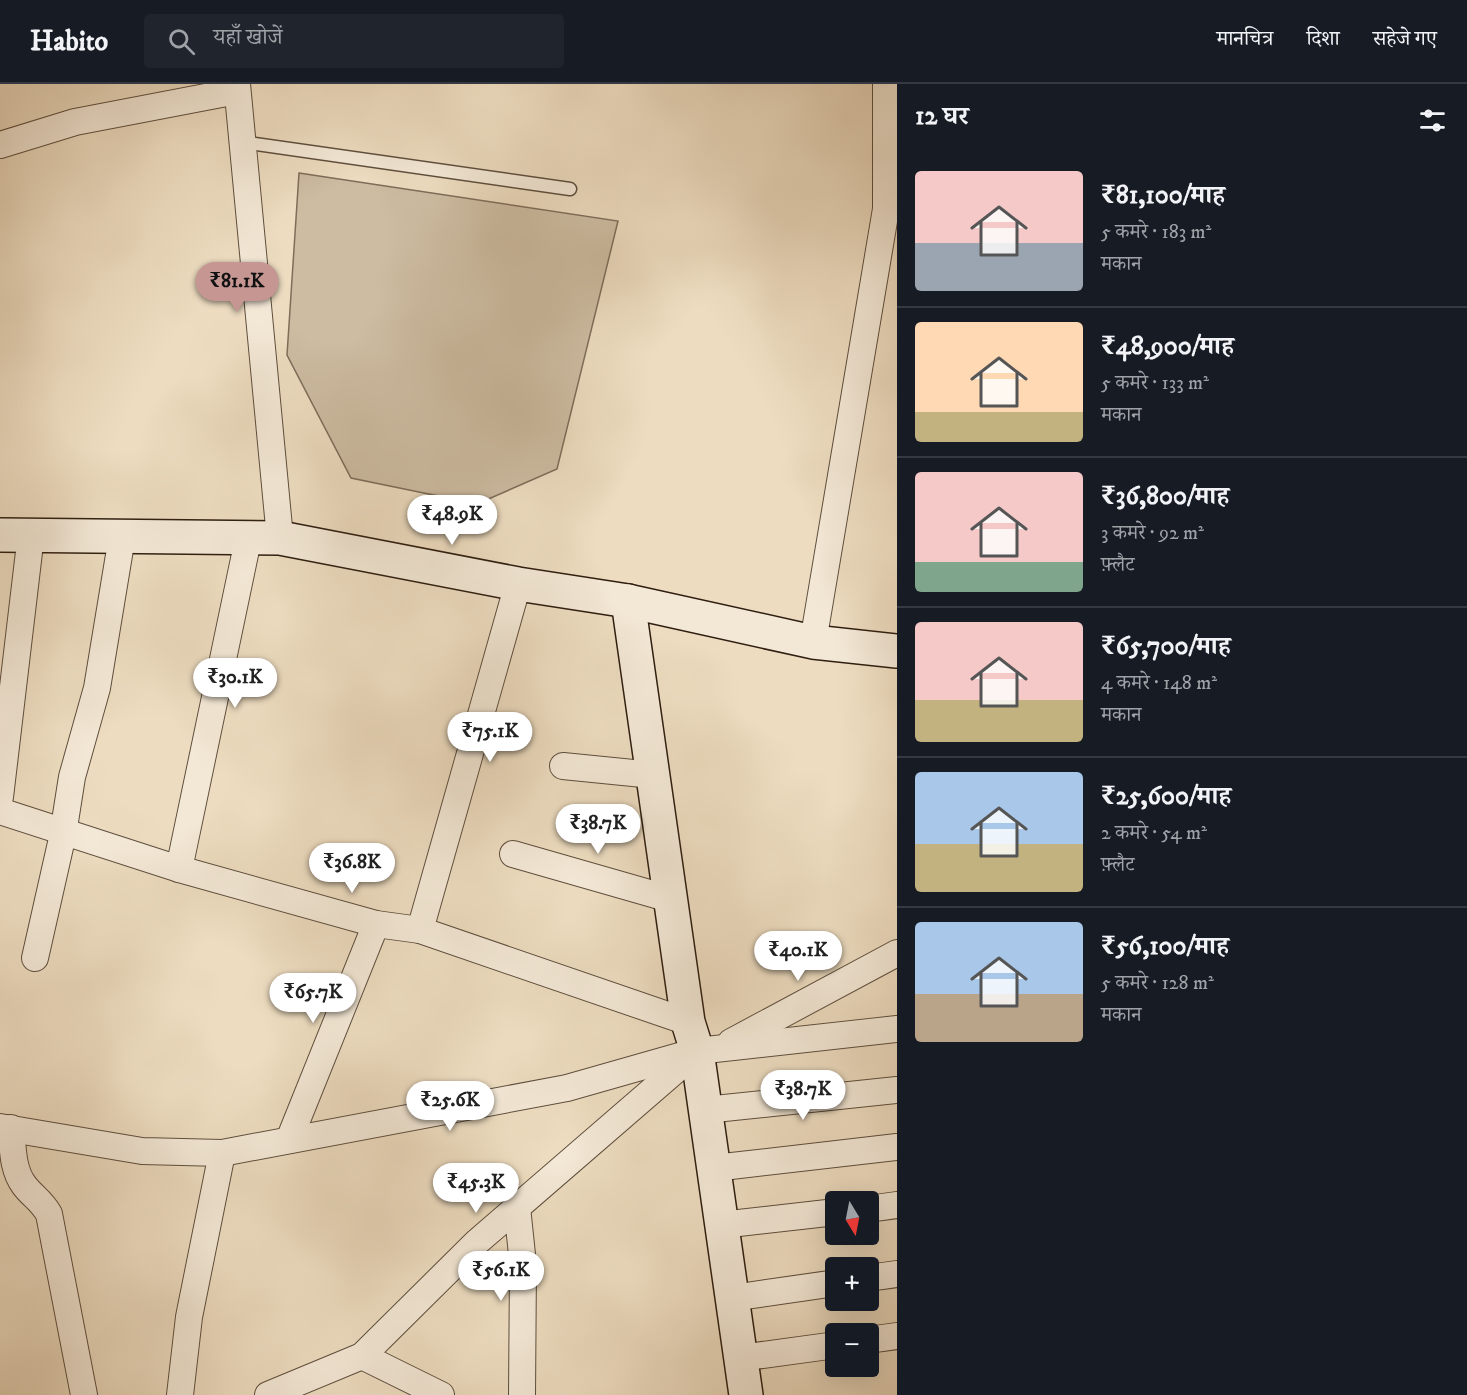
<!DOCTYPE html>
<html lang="hi">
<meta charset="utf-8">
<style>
:root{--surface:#171b24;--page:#20242c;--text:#f1f3f6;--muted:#9ea1a6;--line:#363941;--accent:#c59692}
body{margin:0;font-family:"IM FELL DW Pica","Noto Serif Devanagari",serif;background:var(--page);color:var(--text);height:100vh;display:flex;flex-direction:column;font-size:22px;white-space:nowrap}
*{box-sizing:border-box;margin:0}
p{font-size:20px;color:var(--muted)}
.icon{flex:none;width:33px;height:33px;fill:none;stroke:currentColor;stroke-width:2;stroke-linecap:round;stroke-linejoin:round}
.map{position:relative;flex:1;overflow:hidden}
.panel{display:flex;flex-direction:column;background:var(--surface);width:570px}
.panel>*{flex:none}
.needle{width:39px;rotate:170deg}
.controls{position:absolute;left:825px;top:1107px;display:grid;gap:12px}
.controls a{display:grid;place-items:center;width:54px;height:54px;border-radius:6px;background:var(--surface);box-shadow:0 6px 24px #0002;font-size:30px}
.price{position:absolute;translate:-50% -51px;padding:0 14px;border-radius:21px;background:#fff;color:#222;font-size:20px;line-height:39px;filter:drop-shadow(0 2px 3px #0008)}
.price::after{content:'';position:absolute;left:50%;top:36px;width:18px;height:14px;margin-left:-9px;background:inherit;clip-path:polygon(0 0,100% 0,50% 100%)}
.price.selected{background:var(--accent);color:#111}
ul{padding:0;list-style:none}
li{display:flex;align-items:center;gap:18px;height:150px;padding:0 18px}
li+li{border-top:2px solid var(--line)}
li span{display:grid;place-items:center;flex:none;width:168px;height:120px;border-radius:6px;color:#555}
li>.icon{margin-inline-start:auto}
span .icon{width:72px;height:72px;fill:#fffc;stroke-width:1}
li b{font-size:26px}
h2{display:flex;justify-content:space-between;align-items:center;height:72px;padding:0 18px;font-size:26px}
header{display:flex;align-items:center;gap:36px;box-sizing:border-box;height:84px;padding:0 30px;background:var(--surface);border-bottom:2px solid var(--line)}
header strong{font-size:28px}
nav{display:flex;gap:33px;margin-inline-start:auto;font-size:21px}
.search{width:420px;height:54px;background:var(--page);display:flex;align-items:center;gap:15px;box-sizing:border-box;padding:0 21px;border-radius:6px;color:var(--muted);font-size:22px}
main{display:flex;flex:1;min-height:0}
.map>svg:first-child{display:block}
</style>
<header>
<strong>Habito</strong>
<div class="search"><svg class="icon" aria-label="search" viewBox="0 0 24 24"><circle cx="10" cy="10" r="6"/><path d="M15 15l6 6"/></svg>यहाँ खोजें</div>
<nav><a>मानचित्र</a><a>दिशा</a><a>सहेजे गए</a></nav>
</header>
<main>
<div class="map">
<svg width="897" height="1311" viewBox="0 0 897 1311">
<rect width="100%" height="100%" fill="#eddcc0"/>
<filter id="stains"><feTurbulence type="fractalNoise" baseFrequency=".00333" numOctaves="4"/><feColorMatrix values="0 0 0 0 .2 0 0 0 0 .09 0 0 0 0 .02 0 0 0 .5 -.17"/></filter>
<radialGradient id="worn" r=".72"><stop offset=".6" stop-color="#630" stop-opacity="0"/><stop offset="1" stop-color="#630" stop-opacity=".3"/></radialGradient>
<path fill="#cdbca2" stroke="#7e6d5a" stroke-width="1.5" d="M299 89 618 137 557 385 477 420 351 394 287 271Z"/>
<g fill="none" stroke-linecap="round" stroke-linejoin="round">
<defs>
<path id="lane" d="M242 58 570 105"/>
<g id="street">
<path d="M237 0 280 454"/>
<path d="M0 61 75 38 237 7"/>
<path d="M813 558 886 125V0"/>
<path d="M563 682 653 691"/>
<path d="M0 713 31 451"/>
<path d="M0 727 179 785 376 840 420 846 688 938"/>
<path d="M513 770 670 815"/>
<path d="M179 785 248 456"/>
<path d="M420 846 518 500"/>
<path d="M35 874 63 750 72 693 97 604 122 453"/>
<path d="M731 958 897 869"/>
<path d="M705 1026 897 1006"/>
<path d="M0 1043 142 1067 222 1069 567 1004 697 967 897 945"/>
<path d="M11 1044C13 1063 12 1085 24 1101 32 1112 41 1116 49 1130L84 1311"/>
<path d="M289 1056 376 840"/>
<path d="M714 1084 897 1063"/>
<path d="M517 1123 523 1180 522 1311"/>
<path d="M868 1125 897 1121"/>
<path d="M721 1141 836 1128"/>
<path d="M868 1194 897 1190"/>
<path d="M732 1214 836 1199"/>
<path d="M868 1256 897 1252"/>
<path d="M362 1272 441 1311"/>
<path d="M740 1274 836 1261"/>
<path d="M180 1311 189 1233 222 1069"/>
<path d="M268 1311 362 1272 477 1158 692 972"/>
</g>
<g id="secondary">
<path d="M0 451 280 454 518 500 628 517 813 558 897 567"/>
<path d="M628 517 688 938 697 967 746 1311"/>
</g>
</defs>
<use href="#lane" stroke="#5e4e3d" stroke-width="15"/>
<use href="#street" stroke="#5e4e3d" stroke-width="28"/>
<use href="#secondary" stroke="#2f1e11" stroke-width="36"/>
<use href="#lane" stroke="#f3e8d6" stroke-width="12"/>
<use href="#street" stroke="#f3e8d6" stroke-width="26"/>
<use href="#secondary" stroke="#f3e8d6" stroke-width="33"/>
</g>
<rect width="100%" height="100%" filter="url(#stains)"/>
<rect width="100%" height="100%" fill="url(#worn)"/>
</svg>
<div class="controls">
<a><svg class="needle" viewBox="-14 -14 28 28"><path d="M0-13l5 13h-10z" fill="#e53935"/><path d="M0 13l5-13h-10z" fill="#9ea1a6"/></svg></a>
<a>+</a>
<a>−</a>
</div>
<b class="price selected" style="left:237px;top:229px">₹81.1K</b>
<b class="price" style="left:452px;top:462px">₹48.9K</b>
<b class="price" style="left:235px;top:625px">₹30.1K</b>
<b class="price" style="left:490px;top:679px">₹75.1K</b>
<b class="price" style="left:598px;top:771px">₹38.7K</b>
<b class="price" style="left:352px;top:810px">₹36.8K</b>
<b class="price" style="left:798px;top:898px">₹40.1K</b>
<b class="price" style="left:313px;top:940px">₹65.7K</b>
<b class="price" style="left:803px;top:1037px">₹38.7K</b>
<b class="price" style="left:450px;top:1048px">₹25.6K</b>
<b class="price" style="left:476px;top:1130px">₹45.3K</b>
<b class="price" style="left:501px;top:1218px">₹56.1K</b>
</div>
<section class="panel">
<h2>12 घर<svg class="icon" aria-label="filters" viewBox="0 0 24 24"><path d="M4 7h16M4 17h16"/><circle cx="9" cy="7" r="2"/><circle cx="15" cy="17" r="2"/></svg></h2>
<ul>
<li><span style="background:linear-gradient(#f6c9c9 60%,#9aa5b1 0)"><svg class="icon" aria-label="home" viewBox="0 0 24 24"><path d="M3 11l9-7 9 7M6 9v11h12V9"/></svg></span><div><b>₹81,100/माह</b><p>5 कमरे · 183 m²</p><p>मकान</p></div></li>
<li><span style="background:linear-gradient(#ffd9b3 75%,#c2b280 0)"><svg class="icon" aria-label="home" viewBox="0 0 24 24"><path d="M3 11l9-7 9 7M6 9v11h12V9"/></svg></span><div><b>₹48,900/माह</b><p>5 कमरे · 133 m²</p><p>मकान</p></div></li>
<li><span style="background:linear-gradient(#f6c9c9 75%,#7fa58c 0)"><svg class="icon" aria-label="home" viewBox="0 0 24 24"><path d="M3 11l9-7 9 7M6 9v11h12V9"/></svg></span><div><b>₹36,800/माह</b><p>3 कमरे · 92 m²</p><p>फ़्लैट</p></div></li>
<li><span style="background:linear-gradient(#f6c9c9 65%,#c2b280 0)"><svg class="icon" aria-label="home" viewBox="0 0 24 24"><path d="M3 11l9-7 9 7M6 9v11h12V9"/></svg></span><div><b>₹65,700/माह</b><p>4 कमरे · 148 m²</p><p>मकान</p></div></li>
<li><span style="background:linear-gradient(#a9c7e8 60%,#c2b280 0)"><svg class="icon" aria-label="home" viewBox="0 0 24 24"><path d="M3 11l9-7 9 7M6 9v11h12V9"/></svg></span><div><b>₹25,600/माह</b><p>2 कमरे · 54 m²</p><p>फ़्लैट</p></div></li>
<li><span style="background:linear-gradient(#a9c7e8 60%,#b9a48a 0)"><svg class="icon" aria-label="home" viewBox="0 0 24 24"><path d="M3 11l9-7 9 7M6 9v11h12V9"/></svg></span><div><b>₹56,100/माह</b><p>5 कमरे · 128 m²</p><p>मकान</p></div></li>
</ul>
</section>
</main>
